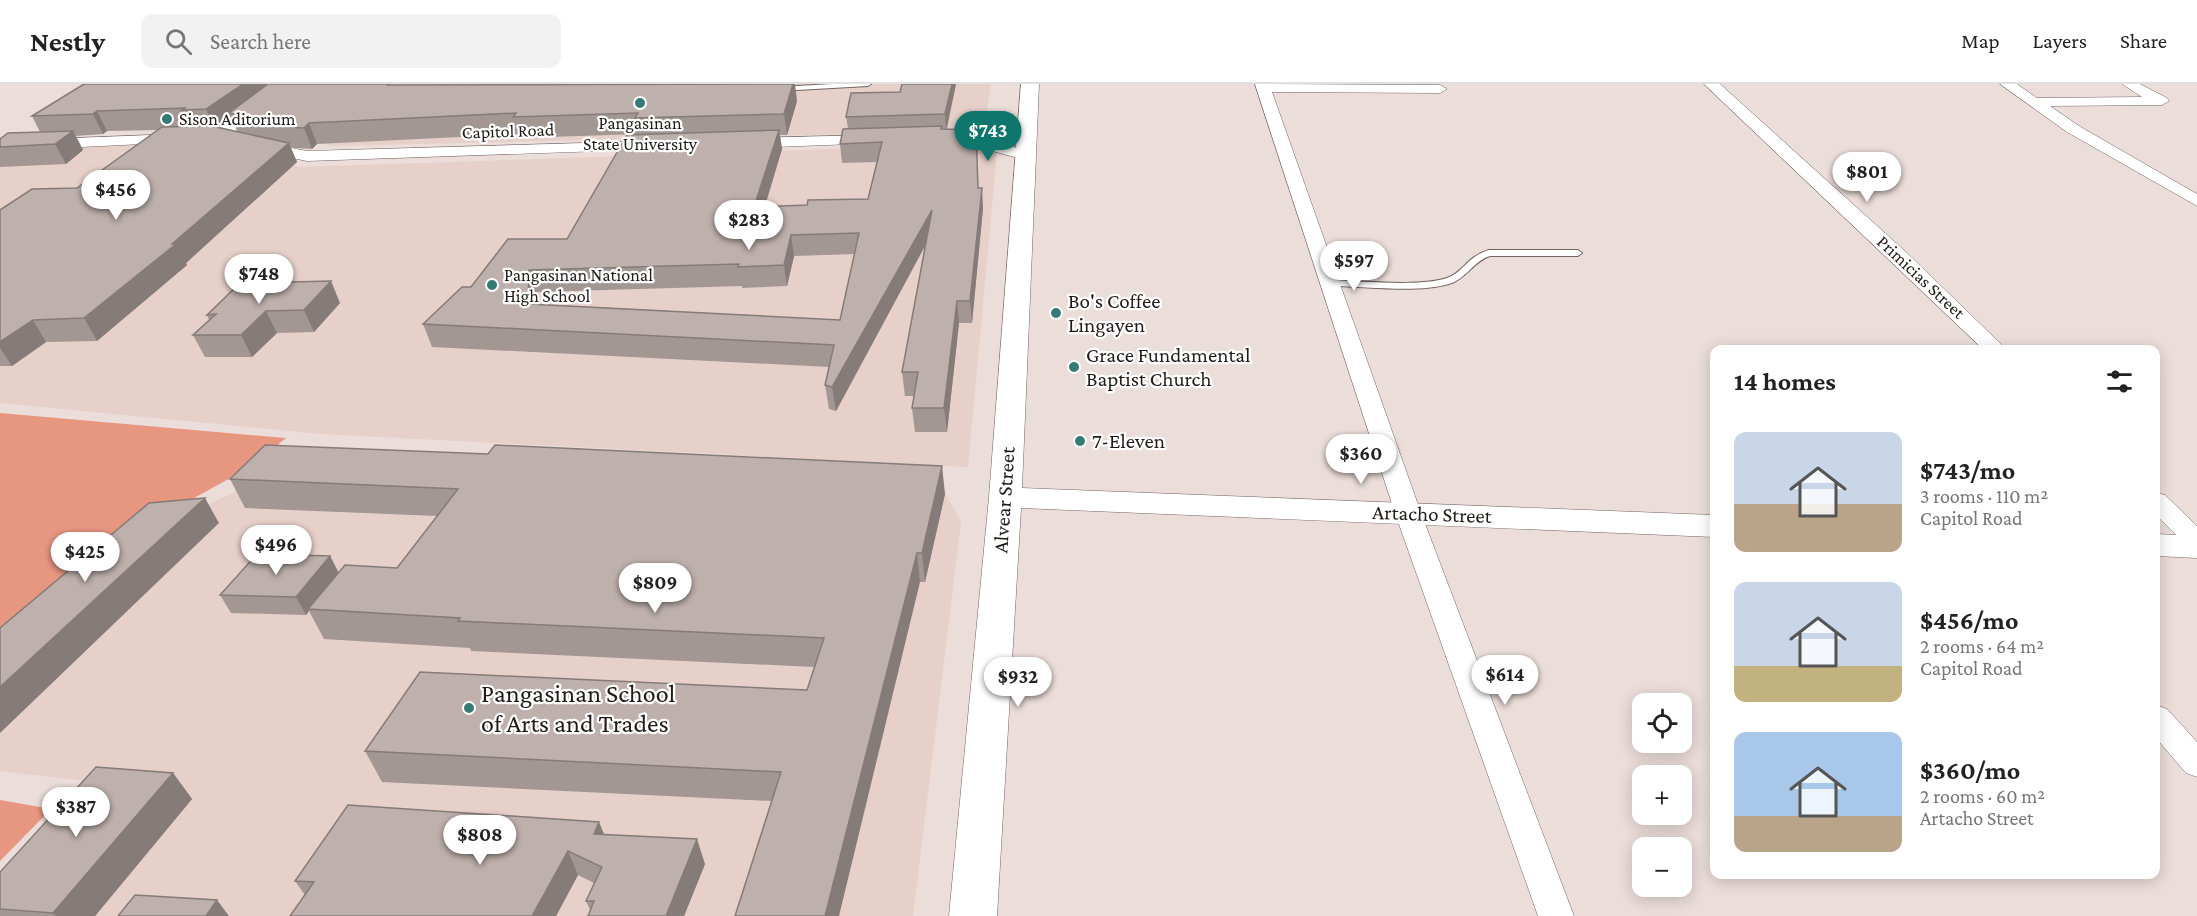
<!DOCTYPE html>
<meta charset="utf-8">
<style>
:root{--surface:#fff;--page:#f2f2f2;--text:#222;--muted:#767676;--line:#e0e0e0;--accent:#0f766e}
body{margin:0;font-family:"Crimson Pro",serif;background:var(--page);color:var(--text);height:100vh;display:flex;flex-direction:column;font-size:22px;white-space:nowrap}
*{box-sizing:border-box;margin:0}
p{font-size:20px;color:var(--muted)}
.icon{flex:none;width:33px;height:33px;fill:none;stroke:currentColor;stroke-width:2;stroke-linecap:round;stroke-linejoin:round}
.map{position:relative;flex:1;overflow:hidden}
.sheet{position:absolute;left:1710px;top:261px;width:450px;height:534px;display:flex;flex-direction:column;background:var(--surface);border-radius:12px;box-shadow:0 3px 15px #0003}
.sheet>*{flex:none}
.controls{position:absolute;left:1632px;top:609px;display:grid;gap:12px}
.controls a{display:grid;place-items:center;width:60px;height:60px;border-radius:12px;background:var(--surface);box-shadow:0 3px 15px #0003;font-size:30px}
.price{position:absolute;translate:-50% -51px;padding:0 14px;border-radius:21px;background:#fff;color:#222;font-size:20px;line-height:39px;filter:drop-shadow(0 2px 3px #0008)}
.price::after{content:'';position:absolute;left:50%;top:36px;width:18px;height:14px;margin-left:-9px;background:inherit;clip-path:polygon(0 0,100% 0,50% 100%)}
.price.current{background:var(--accent);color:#fff}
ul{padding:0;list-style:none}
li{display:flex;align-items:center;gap:18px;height:150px;padding:0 24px}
li span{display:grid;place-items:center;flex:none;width:168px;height:120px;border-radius:12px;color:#555}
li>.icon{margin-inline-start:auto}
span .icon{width:72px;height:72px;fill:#fffc;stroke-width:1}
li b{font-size:26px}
h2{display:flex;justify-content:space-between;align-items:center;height:72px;padding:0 24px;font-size:26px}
header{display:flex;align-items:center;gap:36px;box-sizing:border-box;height:84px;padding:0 30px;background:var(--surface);border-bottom:2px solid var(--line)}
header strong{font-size:28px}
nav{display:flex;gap:33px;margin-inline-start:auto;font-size:21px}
.search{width:420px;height:54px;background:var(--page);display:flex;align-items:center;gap:15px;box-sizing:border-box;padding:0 21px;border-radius:12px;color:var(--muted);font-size:22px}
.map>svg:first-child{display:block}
</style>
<header>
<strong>Nestly</strong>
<div class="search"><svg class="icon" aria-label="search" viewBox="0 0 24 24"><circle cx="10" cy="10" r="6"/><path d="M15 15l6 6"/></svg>Search here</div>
<nav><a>Map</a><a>Layers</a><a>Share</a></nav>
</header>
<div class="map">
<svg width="2197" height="832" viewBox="0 0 2197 832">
<rect width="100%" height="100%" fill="#ebddd9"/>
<g fill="#e6d0c9">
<path d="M314 0H991L984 47 332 62 268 39Z"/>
<path d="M212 55 299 83 833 65 967 56 997 68 968 383 320 350 0 319V64Z"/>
<path d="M304 376 944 407 961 438 913 832H0V798L94 698 0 687V562L125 459Z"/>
</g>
<g fill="#e79680">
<path d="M0 329 286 354 252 382 149 439 0 569Z"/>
<path d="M0 716 51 725 0 777Z"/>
</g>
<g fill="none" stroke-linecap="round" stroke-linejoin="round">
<defs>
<g id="lane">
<path d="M832 0H871L868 2 779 7 776 5 779 3Z"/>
<path d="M1489 166H1578L1582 169 1578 172H1490C1474 177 1467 193 1452 199 1421 210 1365 202 1331 202L1326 199 1331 196C1361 197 1421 203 1447 194 1464 188 1466 173 1489 166Z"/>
</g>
<g id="street">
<path d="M283 0H299L226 56H214L212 53 214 50Z"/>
<path d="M1255 0 1440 1 1447 5 1440 9 1272 8 1421 429 1574 832H1538L1395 429Z"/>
<path d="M1704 0H1720L1906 168 2007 266H1984Z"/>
<path d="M2000 0H2017L2037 14 2142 13 2122 0H2140L2167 14 2169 17 2162 21 2050 22 2079 42 2197 110V122L2067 48Z"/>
<path d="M1027 33 1035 38 1032 41 980 53 1031 68 1033 71 1025 76 960 58 943 59 935 54 943 49 961 48Z"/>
<path d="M177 50 183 52 185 55 183 58 0 67V57Z"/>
<path d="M873 51 881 56 879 59 748 64 740 59 748 54Z"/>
<path d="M654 57 662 62 660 65 307 77 254 66 252 63 260 58 307 67Z"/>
<path d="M2156 409 2165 411 2197 442V466L2188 463 2156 431Z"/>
<path d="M2156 621 2167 625 2197 658V693L2186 689 2156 654Z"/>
</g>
<g id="secondary">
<path d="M1021 0H1039L1022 404 1714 431V453L1021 424 997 832H949L989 413Z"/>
<path d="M2156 450 2197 452V474L2156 472Z"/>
</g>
</defs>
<use href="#lane" stroke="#726562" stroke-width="2"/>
<use href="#street" stroke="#726562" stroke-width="1"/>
<use href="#secondary" stroke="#726562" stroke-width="1"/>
<use href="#lane" fill="#fff" fill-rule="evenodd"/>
<use href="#street" fill="#fff" fill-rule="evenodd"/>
<use href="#secondary" fill="#fff" fill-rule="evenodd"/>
</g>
<g fill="#a39794" fill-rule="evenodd">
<path d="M84 0 797 17 787 51H780L782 65 765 123 807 121 868 115 877 78 842 79 840 60 848 44 846 33 900 8 956 0 947 45 977 65 978 104 983 124 972 239H959L947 348H915L912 324 914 312H905L902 288 925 162 836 327 829 325 825 301 829 283 432 263 423 240 471 203 567 155 639 50 519 54 518 50 317 60 312 65 295 64 290 63 297 78 186 179 187 181 97 257 46 258 12 282H0V126L77 104 159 46 107 47 103 50 76 52 83 66 66 80 0 83V55L40 48 32 32ZM231 34 237 47 219 43ZM855 170 840 236 536 220V208L742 202V204L787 202 794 172Z"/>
<path d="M340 219 314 248 277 249 252 273H205L193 251 209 236 207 231Z"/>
<path d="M230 395 945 410 925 498H920L771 717 382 698 365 667 807 606 814 583 471 567 470 564 324 555 309 527 306 531 231 529 220 511 330 472 339 489 397 484 437 432 245 424Z"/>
<path d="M173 689 192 715 95 832H0V788Z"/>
<path d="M604 750 705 780 684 832H588L590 826 586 817 594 799 578 791 556 832H290L305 811 295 797Z"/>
</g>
<g fill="#857b78">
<path d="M243 0H280L229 29 231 34 215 46 206 25Z"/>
<path d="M793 0H795L797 17 787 51 784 30Z"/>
<path d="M952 0H956L946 46 945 30Z"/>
<path d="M97 27 107 47 103 50 93 30Z"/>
<path d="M309 39 317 60 312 65 304 44Z"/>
<path d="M779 46 782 65 758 144 754 123Z"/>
<path d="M73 47 83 66 66 80 55 60Z"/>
<path d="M289 59 297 78 186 179 187 181 97 257 84 234Z"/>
<path d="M982 104 983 124 972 239 970 217Z"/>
<path d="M932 126 933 147 836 327 832 303Z"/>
<path d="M791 151 794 172 787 202 784 181Z"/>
<path d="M529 186 536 208 535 243 528 220Z"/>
<path d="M331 197 340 219 314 248 304 226Z"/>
<path d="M957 217 959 239 947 348 944 324Z"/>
<path d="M266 227 277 249 252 273 241 251Z"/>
<path d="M33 236 46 258 12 282 0 264V258Z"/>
<path d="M942 382 945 410 925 498 922 469Z"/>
<path d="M205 414 219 439 0 649V603Z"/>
<path d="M917 469 920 498 839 832H825Z"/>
<path d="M330 472 339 490 308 525 309 527 306 531 296 513Z"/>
<path d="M173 689 192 715 95 832H56L53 829Z"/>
<path d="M599 738 609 762 594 750Z"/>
<path d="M697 755 705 780 684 832H666Z"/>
<path d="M568 767 578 791 556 832H532Z"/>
<path d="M217 816 229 832H206Z"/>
</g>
<g fill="#beb0ac" stroke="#857b78" stroke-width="1.5" fill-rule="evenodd">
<path d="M84 0H243L206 25 182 26 185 24 97 27 93 30 32 32Z"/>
<path d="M268 0H389L388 1 793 0 784 30 635 34 638 29 513 33 516 29 309 39 304 44 287 43 229 29Z"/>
<path d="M902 0H952L945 30 846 33 851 9 900 8Z"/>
<path d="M211 42 289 59 172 160H176L84 234 33 236 0 258V126L32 105 77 104 162 43Z"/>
<path d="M942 42 941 45 976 46 978 104H982L970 217H957L944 324H912L918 288H902L932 126 832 303 825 301 834 261 423 240 462 203H471L508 155H567L627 51 779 46 754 123 807 121 808 116 868 115 882 58 840 60 843 45ZM859 149 840 236 528 220 529 186 739 180 738 183 784 181 791 151Z"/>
<path d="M73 47 55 60 0 63V55L8 49Z"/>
<path d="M331 197 304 226 266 227 241 251H193L216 230 207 231 240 199Z"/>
<path d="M265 361 488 370 495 361 942 382 922 469H917L825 832H735L781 688 365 667 420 588 807 606 824 554 458 537 460 534 308 525 345 481 397 484 458 405 230 395Z"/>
<path d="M205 414 0 603V544L149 419Z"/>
<path d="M257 470 330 472 296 513 220 511Z"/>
<path d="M96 683 173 689 53 829 0 825V788Z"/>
<path d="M348 721 599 738 594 750 697 755 666 832H588L594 817H586L602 783 568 767 532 832H290L314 798 295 797Z"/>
<path d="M135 811 217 816 206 832H118Z"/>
</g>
<g fill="#347b73" stroke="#fff" stroke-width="2">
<circle cx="640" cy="19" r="6"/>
<circle cx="167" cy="35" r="6"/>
<circle cx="492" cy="201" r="6"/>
<circle cx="1056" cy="229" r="6"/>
<circle cx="1074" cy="283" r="6"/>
<circle cx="1080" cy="357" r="6"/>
<circle cx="469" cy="624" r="6"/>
</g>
<g text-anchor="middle" stroke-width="4.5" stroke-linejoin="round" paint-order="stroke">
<g font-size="18" fill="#201b19" stroke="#fff" text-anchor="start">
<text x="179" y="41">Sison Aditorium</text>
<text x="640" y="45" text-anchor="middle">Pangasinan<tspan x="640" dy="21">State University</tspan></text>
<text x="504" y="197">Pangasinan National<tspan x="504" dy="21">High School</tspan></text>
</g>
<g font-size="18" fill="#201b19" stroke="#fff">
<text transform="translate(508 47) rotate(-2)" y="6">Capitol Road</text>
<text transform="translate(1921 193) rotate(43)" y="6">Primicias Street</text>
</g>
<g font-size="21" fill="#201b19" stroke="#fff" text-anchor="start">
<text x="1068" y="224">Bo's Coffee<tspan x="1068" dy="24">Lingayen</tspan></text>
<text x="1086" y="278">Grace Fundamental<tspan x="1086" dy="24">Baptist Church</tspan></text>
<text x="1092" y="364">7-Eleven</text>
</g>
<g font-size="21" fill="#201b19" stroke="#fff">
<text transform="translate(1004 416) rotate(-86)" y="7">Alvear Street</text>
<text transform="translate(1432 430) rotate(2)" y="7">Artacho Street</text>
</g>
<g font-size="26" fill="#201b19" stroke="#fff" text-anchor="start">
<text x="481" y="618">Pangasinan School<tspan x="481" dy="30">of Arts and Trades</tspan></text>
</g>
</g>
</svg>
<div class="controls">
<a><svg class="icon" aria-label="locate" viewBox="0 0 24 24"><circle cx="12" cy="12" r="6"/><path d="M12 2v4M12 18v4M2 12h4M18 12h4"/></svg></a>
<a>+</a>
<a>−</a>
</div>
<b class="price current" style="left:988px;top:78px">$743</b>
<b class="price" style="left:1867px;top:119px">$801</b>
<b class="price" style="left:116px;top:137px">$456</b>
<b class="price" style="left:749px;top:167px">$283</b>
<b class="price" style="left:1354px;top:208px">$597</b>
<b class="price" style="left:259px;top:221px">$748</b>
<b class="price" style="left:1361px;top:401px">$360</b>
<b class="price" style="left:276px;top:492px">$496</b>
<b class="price" style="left:85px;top:499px">$425</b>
<b class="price" style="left:655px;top:530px">$809</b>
<b class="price" style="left:1505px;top:622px">$614</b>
<b class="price" style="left:1018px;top:624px">$932</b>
<b class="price" style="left:76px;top:754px">$387</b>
<b class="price" style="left:480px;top:782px">$808</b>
<section class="sheet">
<h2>14 homes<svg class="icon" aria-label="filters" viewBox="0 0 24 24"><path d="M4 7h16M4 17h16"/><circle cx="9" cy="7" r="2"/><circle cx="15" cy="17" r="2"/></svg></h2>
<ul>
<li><span style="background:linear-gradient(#c9d6e8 60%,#b9a48a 0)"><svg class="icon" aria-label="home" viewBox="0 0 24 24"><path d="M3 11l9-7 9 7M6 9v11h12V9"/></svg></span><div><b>$743/mo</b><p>3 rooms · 110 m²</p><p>Capitol Road</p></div></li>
<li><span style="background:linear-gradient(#c9d6e8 70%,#c2b280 0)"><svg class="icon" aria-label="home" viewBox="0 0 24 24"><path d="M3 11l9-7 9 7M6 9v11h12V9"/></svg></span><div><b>$456/mo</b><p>2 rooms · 64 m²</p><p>Capitol Road</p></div></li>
<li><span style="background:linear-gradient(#a9c7e8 70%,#b9a48a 0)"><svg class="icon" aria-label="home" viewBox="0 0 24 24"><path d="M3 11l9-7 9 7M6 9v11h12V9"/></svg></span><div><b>$360/mo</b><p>2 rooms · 60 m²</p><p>Artacho Street</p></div></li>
</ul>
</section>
</div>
